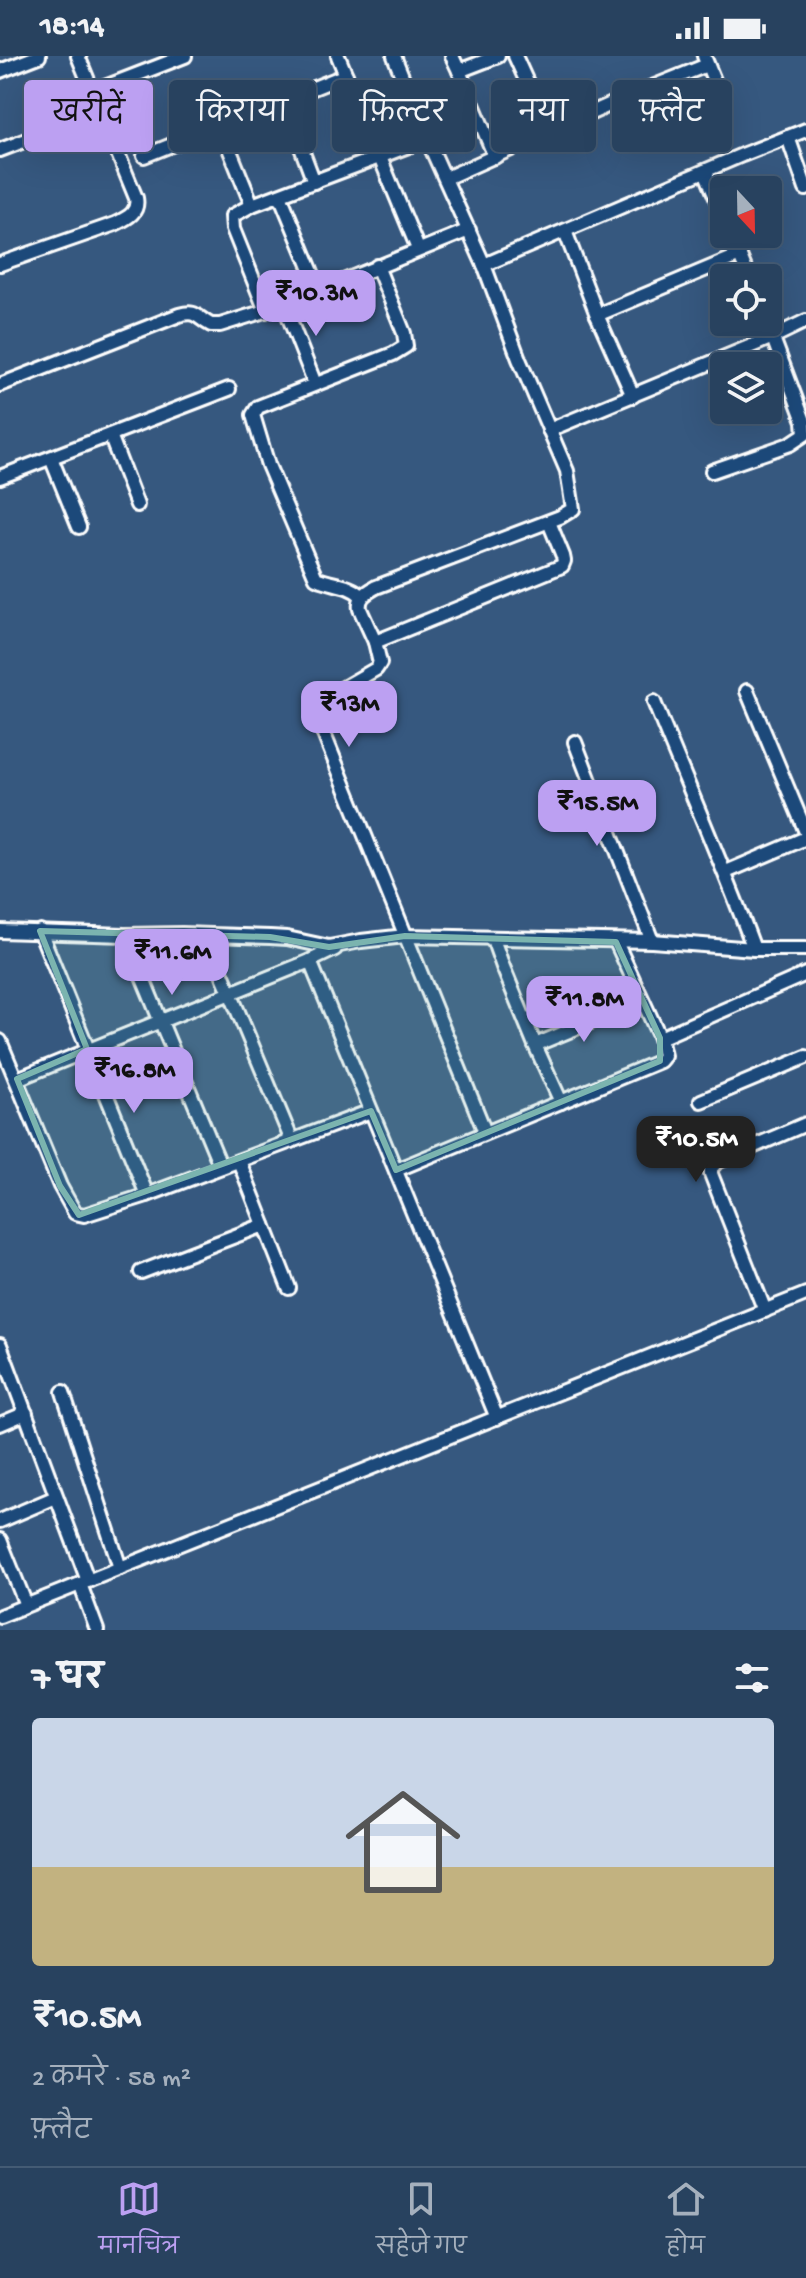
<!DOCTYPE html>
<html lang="hi">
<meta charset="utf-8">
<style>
:root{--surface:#28425f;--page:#344d68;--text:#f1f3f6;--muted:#a5b0bd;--line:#445b74;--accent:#bca0f2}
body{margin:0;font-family:"Gochi Hand","Playpen Sans Deva",sans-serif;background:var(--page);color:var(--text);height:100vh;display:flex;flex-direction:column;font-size:30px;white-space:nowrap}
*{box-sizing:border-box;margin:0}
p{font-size:26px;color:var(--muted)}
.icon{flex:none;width:44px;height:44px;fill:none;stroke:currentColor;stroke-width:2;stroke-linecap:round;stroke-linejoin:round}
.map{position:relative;height:1574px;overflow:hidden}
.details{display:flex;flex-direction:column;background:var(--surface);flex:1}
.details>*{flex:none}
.top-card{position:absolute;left:24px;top:24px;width:758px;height:72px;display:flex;gap:16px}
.needle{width:52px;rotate:158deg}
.tools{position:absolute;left:710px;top:120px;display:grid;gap:16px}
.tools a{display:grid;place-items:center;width:72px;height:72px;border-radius:8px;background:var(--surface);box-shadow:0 8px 32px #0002,0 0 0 2px var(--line);font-size:40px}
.price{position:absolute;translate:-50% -68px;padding:0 18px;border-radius:16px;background:var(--accent);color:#111;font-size:26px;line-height:52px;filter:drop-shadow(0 2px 4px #0008)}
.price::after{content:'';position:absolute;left:50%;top:48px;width:24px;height:18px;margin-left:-12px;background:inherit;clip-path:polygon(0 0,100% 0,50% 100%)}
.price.selected{background:#222;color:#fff}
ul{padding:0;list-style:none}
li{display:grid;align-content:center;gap:16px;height:424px;padding:0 32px}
li span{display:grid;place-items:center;height:248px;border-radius:8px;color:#555}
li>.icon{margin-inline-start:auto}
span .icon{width:144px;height:144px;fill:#fffc;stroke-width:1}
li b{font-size:34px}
h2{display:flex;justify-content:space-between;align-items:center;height:96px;padding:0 32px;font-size:34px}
.pill{padding:0 28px;border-radius:8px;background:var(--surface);box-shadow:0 8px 32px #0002,0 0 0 2px var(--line);font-size:28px;line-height:72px}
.pill.selected{background:var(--accent);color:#111}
.status{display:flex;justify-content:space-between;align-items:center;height:56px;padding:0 40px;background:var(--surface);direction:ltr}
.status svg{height:22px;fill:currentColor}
.tabs{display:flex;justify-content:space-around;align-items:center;height:112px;border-top:2px solid var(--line);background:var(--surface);font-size:22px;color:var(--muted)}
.tabs a{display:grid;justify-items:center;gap:4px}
.tabs .selected{color:var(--accent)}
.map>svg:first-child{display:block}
</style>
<div class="status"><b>18:14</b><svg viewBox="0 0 49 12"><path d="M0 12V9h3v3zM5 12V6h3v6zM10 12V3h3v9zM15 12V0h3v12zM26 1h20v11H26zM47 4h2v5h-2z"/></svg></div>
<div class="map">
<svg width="806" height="1574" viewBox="0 0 806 1574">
<rect width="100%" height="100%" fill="#36587f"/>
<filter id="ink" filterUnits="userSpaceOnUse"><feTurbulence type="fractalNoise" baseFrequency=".0125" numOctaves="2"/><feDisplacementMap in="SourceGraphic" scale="16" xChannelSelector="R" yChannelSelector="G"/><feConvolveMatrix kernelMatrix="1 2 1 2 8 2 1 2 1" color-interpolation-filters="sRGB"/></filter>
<g filter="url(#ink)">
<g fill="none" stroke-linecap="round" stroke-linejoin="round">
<defs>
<g id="minor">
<path d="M338 0 418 193"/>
<path d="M394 0 427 83 484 209 519 303 567 415 573 453 560 461 376 531C366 537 358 541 360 553L375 586 380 607 376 613 319 646 315 656 485 1076"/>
<path d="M452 0 459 15 498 0"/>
<path d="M515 0 550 77"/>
<path d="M704 0 724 49"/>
<path d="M0 15 39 0"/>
<path d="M459 15 495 101"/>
<path d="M92 36 185 0"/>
<path d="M284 46 314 126"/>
<path d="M220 70 252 149"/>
<path d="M788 81 806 133"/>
<path d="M0 94 100 56"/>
<path d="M144 100 346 19"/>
<path d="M705 115 724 161"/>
<path d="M446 122 627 41 707 9"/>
<path d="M280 139 319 233"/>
<path d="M565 175 597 259 633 340"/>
<path d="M731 178 749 222"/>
<path d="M0 208 115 168C127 162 139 157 136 142L78 0"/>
<path d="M484 209 742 99 806 74"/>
<path d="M284 249 315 328"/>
<path d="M266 255 233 173 232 160 252 149 427 83"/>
<path d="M597 259 740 199"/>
<path d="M0 329 179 259C197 254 196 261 211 269H220L284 249 469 174"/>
<path d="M549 374 773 281 806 265"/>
<path d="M110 379 137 449"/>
<path d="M51 402 79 471"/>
<path d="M712 415 790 388 805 378 804 365 767 266"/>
<path d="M0 421 229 333"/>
<path d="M362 540C349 528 333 529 316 522L268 409 253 359 258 351 393 298 406 290 404 277 377 210"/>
<path d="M375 586 562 510 564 505 563 500 549 466"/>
<path d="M747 635 806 776"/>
<path d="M654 646C687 728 723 809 754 893"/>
<path d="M575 686 652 885"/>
<path d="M726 816 806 782"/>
<path d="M0 875 125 879 182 878 270 881 287 882 329 891 361 885 405 880 652 885 754 893H806"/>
<path d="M40 875 147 1139"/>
<path d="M125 879 221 1111"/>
<path d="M206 879 292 1085"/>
<path d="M493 883 503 911 535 989"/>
<path d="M310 905 497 1362"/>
<path d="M660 982 806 918"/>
<path d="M0 985 60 1130 75 1157 84 1159 147 1139 371 1055"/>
<path d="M17 1023 310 905 335 893"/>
<path d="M701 1045 806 1001"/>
<path d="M561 1046 535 989 642 945"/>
<path d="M239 1105 289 1232"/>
<path d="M396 1114 660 1005 664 1000 660 982 616 886"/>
<path d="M141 1216 264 1169"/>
<path d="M765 1255 711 1118V1112L717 1106 806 1068"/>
<path d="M0 1289 88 1525"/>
<path d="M63 1336 120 1512"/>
<path d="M0 1368 26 1357"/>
<path d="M0 1465 56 1441"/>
<path d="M0 1484 26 1549"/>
<path d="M80 1528 97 1574"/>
<path d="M0 1560 806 1238"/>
</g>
</defs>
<use href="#minor" stroke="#fff" stroke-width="18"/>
<use href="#minor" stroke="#1f4a7a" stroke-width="12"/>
</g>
</g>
<path fill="#7bb4af" fill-opacity="0.2" stroke="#7bb4af" stroke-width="6" stroke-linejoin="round" d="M40 875 270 881 329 891 405 880 616 886 660 982V1005L396 1114 371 1055 79 1159 60 1130 17 1023 87 993Z"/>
</svg>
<div class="tools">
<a><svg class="needle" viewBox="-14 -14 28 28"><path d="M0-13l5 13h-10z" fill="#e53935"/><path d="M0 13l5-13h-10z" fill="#a5b0bd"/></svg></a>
<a><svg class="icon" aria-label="locate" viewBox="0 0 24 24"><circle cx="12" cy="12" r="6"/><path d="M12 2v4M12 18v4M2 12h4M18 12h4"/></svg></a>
<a><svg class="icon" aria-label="layers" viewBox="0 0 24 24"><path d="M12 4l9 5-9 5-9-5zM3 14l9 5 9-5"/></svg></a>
</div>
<b class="price" style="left:316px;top:282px">₹10.3M</b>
<b class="price" style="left:349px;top:693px">₹13M</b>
<b class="price" style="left:597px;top:792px">₹15.5M</b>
<b class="price" style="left:172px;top:941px">₹11.6M</b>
<b class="price" style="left:584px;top:988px">₹11.8M</b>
<b class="price" style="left:134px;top:1059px">₹16.8M</b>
<b class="price selected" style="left:696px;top:1128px">₹10.5M</b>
<div class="top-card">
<a class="pill selected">खरीदें</a>
<a class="pill">किराया</a>
<a class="pill">फ़िल्टर</a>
<a class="pill">नया</a>
<a class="pill">फ़्लैट</a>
</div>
</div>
<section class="details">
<h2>7 घर<svg class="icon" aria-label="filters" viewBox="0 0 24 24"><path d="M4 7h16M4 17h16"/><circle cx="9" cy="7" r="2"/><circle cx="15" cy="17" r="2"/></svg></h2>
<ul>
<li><span style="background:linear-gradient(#c9d6e8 60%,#c2b280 0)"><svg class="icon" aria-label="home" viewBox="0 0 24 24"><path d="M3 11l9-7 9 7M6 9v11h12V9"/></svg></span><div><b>₹10.5M</b><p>2 कमरे · 58 m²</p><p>फ़्लैट</p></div></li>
</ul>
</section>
<nav class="tabs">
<a class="selected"><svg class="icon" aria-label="map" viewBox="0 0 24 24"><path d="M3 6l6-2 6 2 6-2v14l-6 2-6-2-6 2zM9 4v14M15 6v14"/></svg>मानचित्र</a>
<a><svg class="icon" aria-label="saved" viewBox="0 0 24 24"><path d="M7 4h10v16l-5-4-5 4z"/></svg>सहेजे गए</a>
<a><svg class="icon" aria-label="home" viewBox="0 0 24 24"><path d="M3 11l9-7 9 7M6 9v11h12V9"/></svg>होम</a>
</nav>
